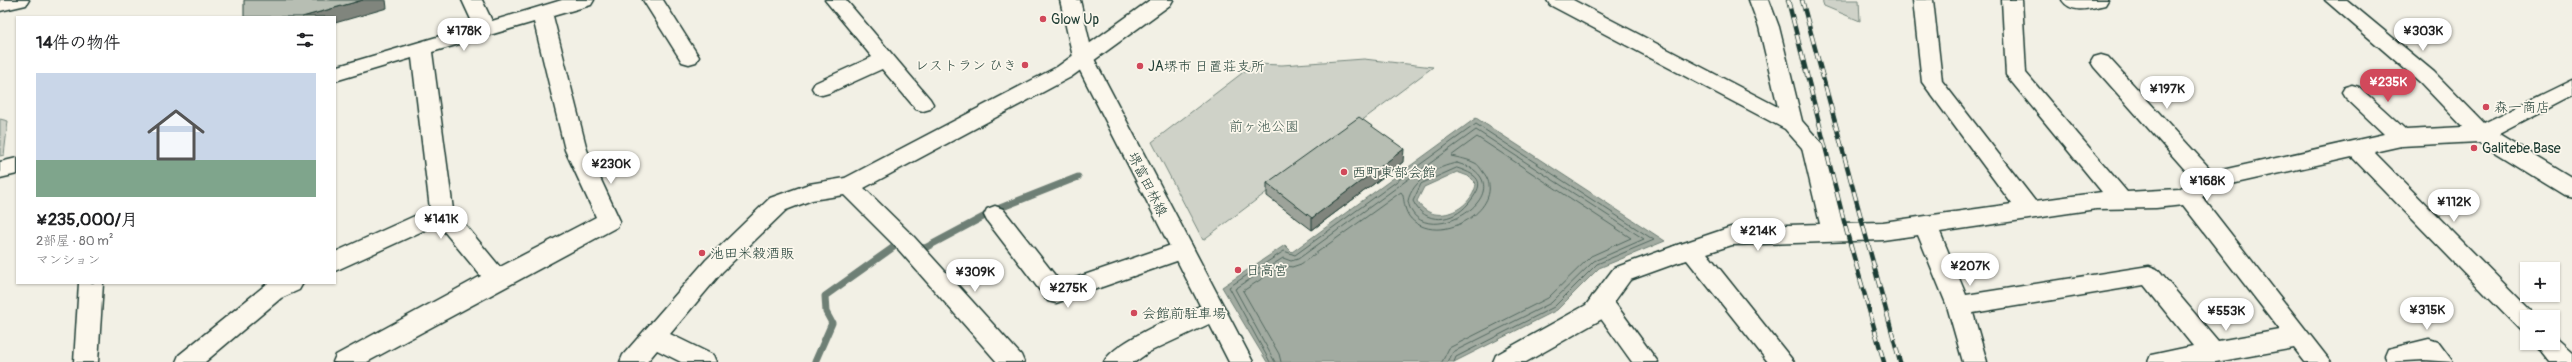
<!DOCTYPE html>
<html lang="ja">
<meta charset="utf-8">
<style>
:root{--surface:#fff;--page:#f6f6f6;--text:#202124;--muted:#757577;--accent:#d1495b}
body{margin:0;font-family:Pangolin,"Klee One",sans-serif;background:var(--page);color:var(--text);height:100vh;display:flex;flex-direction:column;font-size:15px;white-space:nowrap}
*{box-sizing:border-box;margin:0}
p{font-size:13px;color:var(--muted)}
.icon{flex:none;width:22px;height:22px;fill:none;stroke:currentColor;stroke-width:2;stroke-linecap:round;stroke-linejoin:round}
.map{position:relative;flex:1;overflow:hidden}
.sheet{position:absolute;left:16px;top:16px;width:320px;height:268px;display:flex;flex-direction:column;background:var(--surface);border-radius:0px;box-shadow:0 1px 3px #0004}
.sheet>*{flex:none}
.fabs{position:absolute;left:2520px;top:262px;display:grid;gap:8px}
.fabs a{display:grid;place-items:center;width:40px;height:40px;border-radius:0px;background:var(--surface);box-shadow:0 1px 3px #0004;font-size:20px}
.price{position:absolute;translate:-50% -34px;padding:0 9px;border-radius:14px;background:#fff;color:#222;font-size:13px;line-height:26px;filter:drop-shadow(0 1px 2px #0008)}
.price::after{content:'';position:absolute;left:50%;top:24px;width:12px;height:9px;margin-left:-6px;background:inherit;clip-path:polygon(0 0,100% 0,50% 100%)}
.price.selected{background:var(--accent);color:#fff}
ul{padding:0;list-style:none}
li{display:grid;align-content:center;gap:8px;height:212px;padding:0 20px}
li span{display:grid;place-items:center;height:124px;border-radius:0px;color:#555}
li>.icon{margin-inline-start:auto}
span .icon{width:72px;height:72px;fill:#fffc;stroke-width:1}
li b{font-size:17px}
h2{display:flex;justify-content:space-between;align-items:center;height:48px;padding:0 20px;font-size:17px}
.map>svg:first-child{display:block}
</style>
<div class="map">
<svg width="2572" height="362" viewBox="0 0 2572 362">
<rect width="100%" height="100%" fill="#f2f0e5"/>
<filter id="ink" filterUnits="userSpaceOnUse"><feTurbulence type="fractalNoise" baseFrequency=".025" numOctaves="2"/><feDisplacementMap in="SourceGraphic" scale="8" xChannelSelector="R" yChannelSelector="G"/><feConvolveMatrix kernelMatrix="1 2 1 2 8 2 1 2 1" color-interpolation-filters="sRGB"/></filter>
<g filter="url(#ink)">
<g fill="#cfd2c8" stroke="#77887e">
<path d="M1822 0H1859L1860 21 1824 6Z"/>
<path d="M1364 59 1433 67 1203 240 1152 142 1254 64 1282 65Z"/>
<path d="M0 119 8 121 4 155 0 156Z"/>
</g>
<path fill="#a2aba1" stroke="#6e7f75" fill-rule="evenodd" d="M1476 118 1665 241 1599 268 1557 310 1454 362H1267L1222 287 1285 245 1292 252ZM1457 172 1468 176 1476 184C1472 210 1433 228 1417 201L1424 187Z"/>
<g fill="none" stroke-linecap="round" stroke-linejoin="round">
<g stroke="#536960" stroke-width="1">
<path d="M1457 163C1462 165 1470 166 1474 170 1514 200 1418 254 1408 201 1412 181 1437 166 1457 163Z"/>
<path d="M1457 168C1482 176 1485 184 1468 204 1453 222 1425 226 1413 201L1421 184Z"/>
<path d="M1270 362 1229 287 1284 251 1295 255 1476 124 1654 240 1597 264 1554 307 1456 357 1454 362"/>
<path d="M1275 362 1235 289 1283 258 1291 261 1298 259 1476 130 1644 239 1594 261 1551 303 1453 352 1448 362"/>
<path d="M1281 362 1279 354 1243 291 1283 265 1292 267 1301 264 1401 192C1406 197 1401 213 1416 223 1448 245 1509 203 1483 172 1481 169 1478 164 1475 163 1468 159 1459 158 1451 156L1477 137 1631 238 1591 256 1548 298 1449 348 1442 362"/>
</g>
<g stroke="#6e7f75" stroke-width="7">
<path d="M914 246 925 248 1000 208 1078 177"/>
<path d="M815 362 832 323 826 312 825 296 898 244 904 245"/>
</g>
<defs>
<g id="street">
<path d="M0 0H29L26 5 0 11Z"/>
<path d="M462 0H482L492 21 562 0H594L591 5 553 16 587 150 620 221 617 227 367 362H333L336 355 481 276 438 224 335 271V252L430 209 412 58 335 81V67L474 26ZM534 22 565 150 596 217 500 267 453 210 432 52Z"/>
<path d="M643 0H663L699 57 696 62 689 64 682 62Z"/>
<path d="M825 0H846L930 99 933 104 930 109 923 111 916 109 882 69 829 93 822 95 815 93 812 88 815 83 872 57Z"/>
<path d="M1150 0H1173L1170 5 1071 77 864 188 914 237 1021 355 1024 362H997L898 249 844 195 812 200 786 210 722 272 670 334 713 355 716 362H681L657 350 647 362H620L623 355 706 260 770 198 809 184 845 178 1057 67Z"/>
<path d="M1547 0H1573L1778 107 1759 27 1749 0H1769L1779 27 1802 121 1823 145 1843 223 1883 222 2012 204 1922 82 1913 0H1933L1942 81 2035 201 2102 192 2006 75 2002 0H2022L2026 73 2127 192 2179 189 2194 180 2094 67 2091 62 2094 57 2101 55 2108 57 2213 172 2384 134 2345 97 2342 92 2345 87 2352 85 2359 87 2406 130 2463 127 2420 82 2325 0H2347L2434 72 2484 123 2572 80V96L2499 134 2572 178V197L2564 195 2478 142 2401 146 2374 152 2535 315 2536 317H2527V332L2519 329 2352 157 2214 188 2202 197 2331 362H2305L2294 348 2216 362H2148L2151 355 2193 346 2144 285 1973 313 1987 362H1963L1947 306 1918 235 1883 240 1732 245 1707 253 1794 362H1768L1687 260 1680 262 1672 259 1668 253 1672 247 1731 227 1820 224 1802 148 1785 129 1550 5ZM2183 205 2280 330 2218 341 2157 269 2149 266 1966 295 1940 232 2096 209 2156 208Z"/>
<path d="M2062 0H2108L2105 5C2091 8 2072 15 2062 0Z"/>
<path d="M17 158V174L0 178V162Z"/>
<path d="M995 206 1003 209 1061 283 1183 241 1191 244 1194 250 1191 256 1056 303 1048 301 987 221 984 215 987 209Z"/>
<path d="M79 283H103L98 362H74Z"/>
<path d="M268 283H303L299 290 281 298 205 362H176L179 355Z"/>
<path d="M1601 293 1609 295 1658 362H1632L1589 302 1593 295Z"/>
<path d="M1214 301 1222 304 1226 311 1222 318 1149 352 1135 362H1104C1115 340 1189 310 1214 301Z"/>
<path d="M2553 335 2572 352V362H2550L2535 343H2553Z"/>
<path d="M2429 339 2438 342 2453 362 2424 360 2388 362 2385 356 2388 349Z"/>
</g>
<path id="secondary" d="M1680 244 1688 247 1692 253 1688 259 1630 280 1602 319 1526 362H1493L1496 355 1586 305 1614 268Z"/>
<path id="primary" d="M1060 0H1080L1093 57 1253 362H1229L1073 57Z"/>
</defs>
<use href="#street" stroke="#1f3d34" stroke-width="3"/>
<use href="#secondary" stroke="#1f3d34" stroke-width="3"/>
<use href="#primary" stroke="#1f3d34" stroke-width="3"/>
<use href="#street" fill="#fbf7ec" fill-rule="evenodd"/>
<use href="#secondary" fill="#fbf7ec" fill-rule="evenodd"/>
<use href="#primary" fill="#fbf7ec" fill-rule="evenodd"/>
<defs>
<g id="rail">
<path d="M1788 0 1847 233 1884 362"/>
<path d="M1802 0 1900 362"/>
</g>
</defs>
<use href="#rail" stroke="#1f3d34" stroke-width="4.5"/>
<use href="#rail" stroke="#fbf7ec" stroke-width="3" stroke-dasharray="9" stroke-linecap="butt"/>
</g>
<path fill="#9da39a" stroke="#1f3d34" d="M1403 162 1312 230 1267 196V183Z"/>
<g fill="#80857d" stroke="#1f3d34">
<path d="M363 0H386L387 8 335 23V17H302Z"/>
<path d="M1404 149 1403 162 1312 230V218Z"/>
</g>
<g fill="#b7beb3" stroke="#1f3d34">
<path d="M244 0H363L302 17H244Z"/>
<path d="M1359 117 1404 149 1312 218 1267 183Z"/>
</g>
</g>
<g fill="#d1495b" stroke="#fbf7ec" stroke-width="1.5">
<circle cx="1043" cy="19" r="4"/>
<circle cx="1025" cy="65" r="4"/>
<circle cx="1140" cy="66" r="4"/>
<circle cx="2486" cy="107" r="4"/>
<circle cx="2474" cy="148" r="4"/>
<circle cx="1344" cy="172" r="4"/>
<circle cx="702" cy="253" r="4"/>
<circle cx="1238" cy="270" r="4"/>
<circle cx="1134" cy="313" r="4"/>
</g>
<g text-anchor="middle" stroke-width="3.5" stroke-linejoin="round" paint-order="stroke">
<g font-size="14" fill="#1f3d34" stroke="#fbf7ec" text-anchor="start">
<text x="1051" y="24">Glow Up</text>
<text x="1017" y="70" text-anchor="end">レストラン ひき</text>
<text x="1148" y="71">JA堺市 日置荘支所</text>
<text x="2494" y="112">森一商店</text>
<text x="2482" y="153">Galitebe Base</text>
<text x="1352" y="177">西町東部会館</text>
<text x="710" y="258">池田米穀酒販</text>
<text x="1246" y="275">日高宮</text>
<text x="1142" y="318">会館前駐車場</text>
</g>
<g font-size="14" fill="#425b52" stroke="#fbf7ec">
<text x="1264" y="131">前ヶ池公園</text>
</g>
<g font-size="14" fill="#1f3d34" stroke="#fbf7ec">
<text transform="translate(1148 184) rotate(63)" y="5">堺富田林線</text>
</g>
</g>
</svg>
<div class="fabs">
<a>+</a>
<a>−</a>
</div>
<b class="price" style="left:464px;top:52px">¥178K</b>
<b class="price" style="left:2423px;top:52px">¥303K</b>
<b class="price selected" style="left:2388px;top:103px">¥235K</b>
<b class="price" style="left:2167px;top:110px">¥197K</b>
<b class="price" style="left:611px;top:185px">¥230K</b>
<b class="price" style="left:2207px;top:202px">¥168K</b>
<b class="price" style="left:2454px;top:223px">¥112K</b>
<b class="price" style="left:441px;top:240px">¥141K</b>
<b class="price" style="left:1758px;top:252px">¥214K</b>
<b class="price" style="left:1970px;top:287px">¥207K</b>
<b class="price" style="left:975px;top:293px">¥309K</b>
<b class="price" style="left:1068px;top:309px">¥275K</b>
<b class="price" style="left:2427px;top:331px">¥315K</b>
<b class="price" style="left:2226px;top:332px">¥553K</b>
<section class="sheet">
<h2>14件の物件<svg class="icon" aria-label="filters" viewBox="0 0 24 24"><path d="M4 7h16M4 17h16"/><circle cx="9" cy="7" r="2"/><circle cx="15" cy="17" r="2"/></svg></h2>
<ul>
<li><span style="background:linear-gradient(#c9d6e8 70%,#7fa58c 0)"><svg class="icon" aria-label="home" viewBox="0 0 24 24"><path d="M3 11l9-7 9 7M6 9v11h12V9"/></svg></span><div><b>¥235,000/月</b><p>2部屋 · 80 m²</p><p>マンション</p></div></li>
</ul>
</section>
</div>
